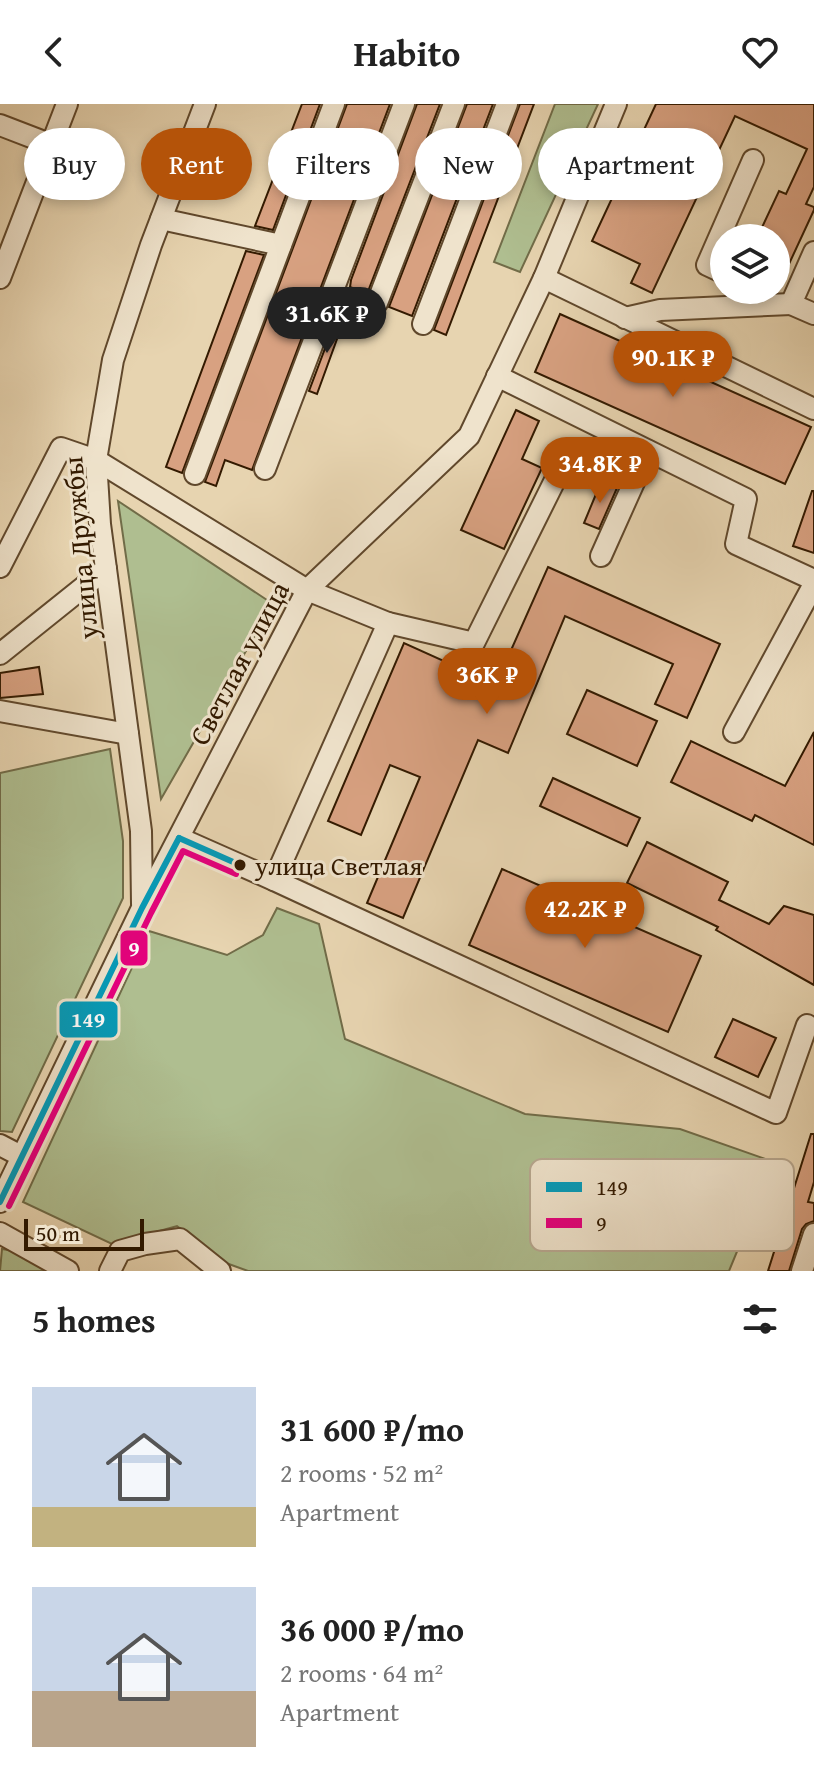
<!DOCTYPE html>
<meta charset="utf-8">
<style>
:root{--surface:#fff;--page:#f6f6f6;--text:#222;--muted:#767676;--accent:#b45309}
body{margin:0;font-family:"Gentium Book Plus",serif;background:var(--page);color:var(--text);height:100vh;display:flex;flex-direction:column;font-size:30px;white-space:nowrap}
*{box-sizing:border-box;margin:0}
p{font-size:26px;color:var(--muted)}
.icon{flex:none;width:44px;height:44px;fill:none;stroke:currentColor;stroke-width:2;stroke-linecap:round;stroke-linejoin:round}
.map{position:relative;height:1167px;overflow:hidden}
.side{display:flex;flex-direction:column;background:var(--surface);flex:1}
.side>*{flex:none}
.banner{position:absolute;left:24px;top:24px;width:766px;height:72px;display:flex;gap:16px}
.buttons{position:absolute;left:710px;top:120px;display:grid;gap:16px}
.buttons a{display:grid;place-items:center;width:80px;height:80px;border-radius:50%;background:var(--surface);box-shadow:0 4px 12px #0003;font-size:40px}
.scale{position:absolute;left:24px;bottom:20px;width:120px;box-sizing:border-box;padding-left:8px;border:4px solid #331a00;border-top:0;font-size:22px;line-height:28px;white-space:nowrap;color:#331a00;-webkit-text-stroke:6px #efe3cc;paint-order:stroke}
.price{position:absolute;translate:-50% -68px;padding:0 18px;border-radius:28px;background:var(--accent);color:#fff;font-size:26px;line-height:52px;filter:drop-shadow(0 2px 4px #0008)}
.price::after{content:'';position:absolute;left:50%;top:48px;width:24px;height:18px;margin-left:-12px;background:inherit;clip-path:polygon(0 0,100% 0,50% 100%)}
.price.on{background:#222;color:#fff}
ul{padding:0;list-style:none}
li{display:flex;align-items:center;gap:24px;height:200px;padding:0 32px}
li span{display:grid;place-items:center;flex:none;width:224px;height:160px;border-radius:0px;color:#555}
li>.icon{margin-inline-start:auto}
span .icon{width:96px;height:96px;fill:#fffc;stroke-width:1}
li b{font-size:34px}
h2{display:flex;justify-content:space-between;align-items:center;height:96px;padding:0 32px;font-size:34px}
.chip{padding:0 28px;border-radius:36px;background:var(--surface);box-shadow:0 4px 12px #0003;font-size:28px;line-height:72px}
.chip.on{background:var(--accent);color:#fff}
header{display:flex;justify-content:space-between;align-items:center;height:104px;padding:0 32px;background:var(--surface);font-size:36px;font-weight:700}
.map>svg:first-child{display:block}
</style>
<header><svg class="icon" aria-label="back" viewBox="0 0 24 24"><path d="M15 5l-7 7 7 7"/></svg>Habito<svg class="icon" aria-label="heart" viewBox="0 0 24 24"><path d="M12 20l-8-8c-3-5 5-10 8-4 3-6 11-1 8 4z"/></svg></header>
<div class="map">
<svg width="814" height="1167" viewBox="0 0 814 1167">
<rect width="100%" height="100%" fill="#e7d4b0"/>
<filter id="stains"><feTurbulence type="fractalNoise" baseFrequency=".0025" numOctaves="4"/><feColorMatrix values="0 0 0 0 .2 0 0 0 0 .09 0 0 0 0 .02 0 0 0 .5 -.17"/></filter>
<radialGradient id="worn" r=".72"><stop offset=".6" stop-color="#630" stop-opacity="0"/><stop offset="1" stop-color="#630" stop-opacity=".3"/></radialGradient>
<g fill="#afbe90" stroke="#716c48" stroke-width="2">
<path d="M555 0H598L520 168 494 158Z"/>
<path d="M118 397 273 500 161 695Z"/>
<path d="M110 645 123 737V794L12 1028 0 1027V669Z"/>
<path d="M277 804 319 820 345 935 525 1010 680 1025 774 1058 729 1167H248L226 1159 177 1122 112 1140 23 1098 149 827 227 851 263 831Z"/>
<path d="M2 1145 14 1147 49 1167H0Z"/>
</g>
<g fill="#d8a181" stroke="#331a00" stroke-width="2">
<path d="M302 0H320L273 126 255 122Z"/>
<path d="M347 0H390L252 366 225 356 216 382 205 378Z"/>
<path d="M417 0H440L367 190 350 183 351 176Z"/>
<path d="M467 0H493L412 212 389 203Z"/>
<path d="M520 0H534L446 231 434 226Z"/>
<path d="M656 0H814V83L806 100 814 103V106L776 188V134H757L779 87 786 90 807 45 735 12 652 189 631 179 640 160 592 137Z"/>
<path d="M246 147 264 151 182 369 166 363Z"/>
<path d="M338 210 345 213 317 290 309 287Z"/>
<path d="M560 210 811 323 785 380 535 268Z"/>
<path d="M516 306 539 317 522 355 542 364 504 445 461 426Z"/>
<path d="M601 378 617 384 599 425 584 419Z"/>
<path d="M812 387H814V449L793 442Z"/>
<path d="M548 463 720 540 687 614 655 600 673 560 565 512 508 649 478 636 403 814 367 799 420 673 390 661 361 731 328 717 404 539 448 559 452 550 500 571Z"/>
<path d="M39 563 43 590 0 594V569Z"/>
<path d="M587 586 657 617 637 662 567 630Z"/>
<path d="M814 628V741L755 711 752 717 671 678 691 637 785 682Z"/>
<path d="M553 674 640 714 627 742 540 702Z"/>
<path d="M647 738 728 778 719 796 769 820 784 802 814 811V881L716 826 718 823 627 779Z"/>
<path d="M502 765 701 852 668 928 469 841Z"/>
<path d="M733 915 776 934 758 973 715 953Z"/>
<path d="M811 1030H814V1078L808 1098 814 1099V1117L806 1120 802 1125 789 1167H768Z"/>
</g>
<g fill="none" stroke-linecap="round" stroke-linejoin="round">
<defs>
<g id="minor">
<path d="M0 21 52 41"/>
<path d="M161 115 281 141"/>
<path d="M814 148 791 200 814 210"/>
<path d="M724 169 707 161 753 56"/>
<path d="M0 174 67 0"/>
<path d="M544 174 814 305"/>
<path d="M377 199 454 0"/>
<path d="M625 214 660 206 791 200"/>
<path d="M423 220 507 0"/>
<path d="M497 272 746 395 736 440 814 476"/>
<path d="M265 365 404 0"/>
<path d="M195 370 334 0"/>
<path d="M601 452 648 347"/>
<path d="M0 463 61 344 96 356 307 486 388 519 274 776 179 734"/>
<path d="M388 519 474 539 567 352"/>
<path d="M0 550 106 465"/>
<path d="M0 607 128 630"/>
<path d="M734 628 814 480"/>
<path d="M274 776 776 1009 807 921"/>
<path d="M142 800 141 727 100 420 96 356 113 256 151 141 205 0"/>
<path d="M0 1041 23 1053"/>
<path d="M0 1098 142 804 307 486 469 332 544 174 616 0"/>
<path d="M0 1129 68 1167"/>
<path d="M110 1167 120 1147 145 1140 180 1135 220 1167"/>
<path d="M802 1167 814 1130"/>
</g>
</defs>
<use href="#minor" stroke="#60482c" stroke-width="24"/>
<use href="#minor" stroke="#efe3cc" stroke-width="20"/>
<defs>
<g id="bus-1">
<path d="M179 734 240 761"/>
<path d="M0 1098 142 804 179 734"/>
</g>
<path id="bus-2" d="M9 1102 151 809 183 747 236 770"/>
</defs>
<use href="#bus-1" stroke="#efe3cc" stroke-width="12"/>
<use href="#bus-2" stroke="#efe3cc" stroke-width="12"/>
<use href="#bus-1" stroke="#059bb9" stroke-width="6"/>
<use href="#bus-2" stroke="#e5007d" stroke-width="6"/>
</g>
<circle fill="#331a00" stroke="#efe3cc" stroke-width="3" cx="240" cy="761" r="7"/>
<g text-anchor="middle" stroke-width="6" stroke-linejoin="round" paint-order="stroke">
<g font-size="26" fill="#331a00" stroke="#efe3cc" text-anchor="start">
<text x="255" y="771">улица Светлая</text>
</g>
<g font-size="28" fill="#331a00" stroke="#efe3cc">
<text transform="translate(80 444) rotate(-95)" y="10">улица Дружбы</text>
<text transform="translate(239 559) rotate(-62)" y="10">Светлая улица</text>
</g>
</g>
<rect x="530" y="1055" width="264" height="92" rx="12" fill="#efe3cc" stroke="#b7a78f" stroke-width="2"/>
<rect x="546" y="1078" width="36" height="10" fill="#059bb9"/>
<rect x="546" y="1114" width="36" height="10" fill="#e5007d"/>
<g font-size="22" fill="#331a00">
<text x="596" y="1091">149</text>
<text x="596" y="1127">9</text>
</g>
<g stroke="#efe3cc" stroke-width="3">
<rect x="119" y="825" width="30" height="38" rx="8" fill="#e5007d"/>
<rect x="58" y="896" width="61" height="39" rx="8" fill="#059bb9"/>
</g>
<g font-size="22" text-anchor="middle" font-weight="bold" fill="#fff">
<text x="134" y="852">9</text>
<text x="88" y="923">149</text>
</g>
<rect width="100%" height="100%" filter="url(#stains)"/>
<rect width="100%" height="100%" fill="url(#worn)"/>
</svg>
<div class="buttons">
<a><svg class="icon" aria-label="layers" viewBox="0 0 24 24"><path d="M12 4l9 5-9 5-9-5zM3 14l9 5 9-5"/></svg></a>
</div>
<div class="scale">50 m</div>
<b class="price on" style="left:327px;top:251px">31.6K ₽</b>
<b class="price" style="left:673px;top:295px">90.1K ₽</b>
<b class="price" style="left:600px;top:401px">34.8K ₽</b>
<b class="price" style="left:487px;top:612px">36K ₽</b>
<b class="price" style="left:585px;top:846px">42.2K ₽</b>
<div class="banner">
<a class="chip">Buy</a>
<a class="chip on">Rent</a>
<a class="chip">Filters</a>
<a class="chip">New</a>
<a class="chip">Apartment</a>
</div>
</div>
<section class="side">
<h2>5 homes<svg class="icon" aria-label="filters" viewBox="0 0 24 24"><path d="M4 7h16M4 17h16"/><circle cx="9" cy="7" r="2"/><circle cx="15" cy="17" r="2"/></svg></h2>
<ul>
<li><span style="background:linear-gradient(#c9d6e8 75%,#c2b280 0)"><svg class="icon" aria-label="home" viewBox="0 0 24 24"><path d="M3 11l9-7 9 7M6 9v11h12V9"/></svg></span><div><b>31 600 ₽/mo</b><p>2 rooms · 52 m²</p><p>Apartment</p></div></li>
<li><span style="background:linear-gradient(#c9d6e8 65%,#b9a48a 0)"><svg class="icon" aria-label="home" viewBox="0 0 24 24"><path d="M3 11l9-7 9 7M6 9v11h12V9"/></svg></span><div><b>36 000 ₽/mo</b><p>2 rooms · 64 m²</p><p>Apartment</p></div></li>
</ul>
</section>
